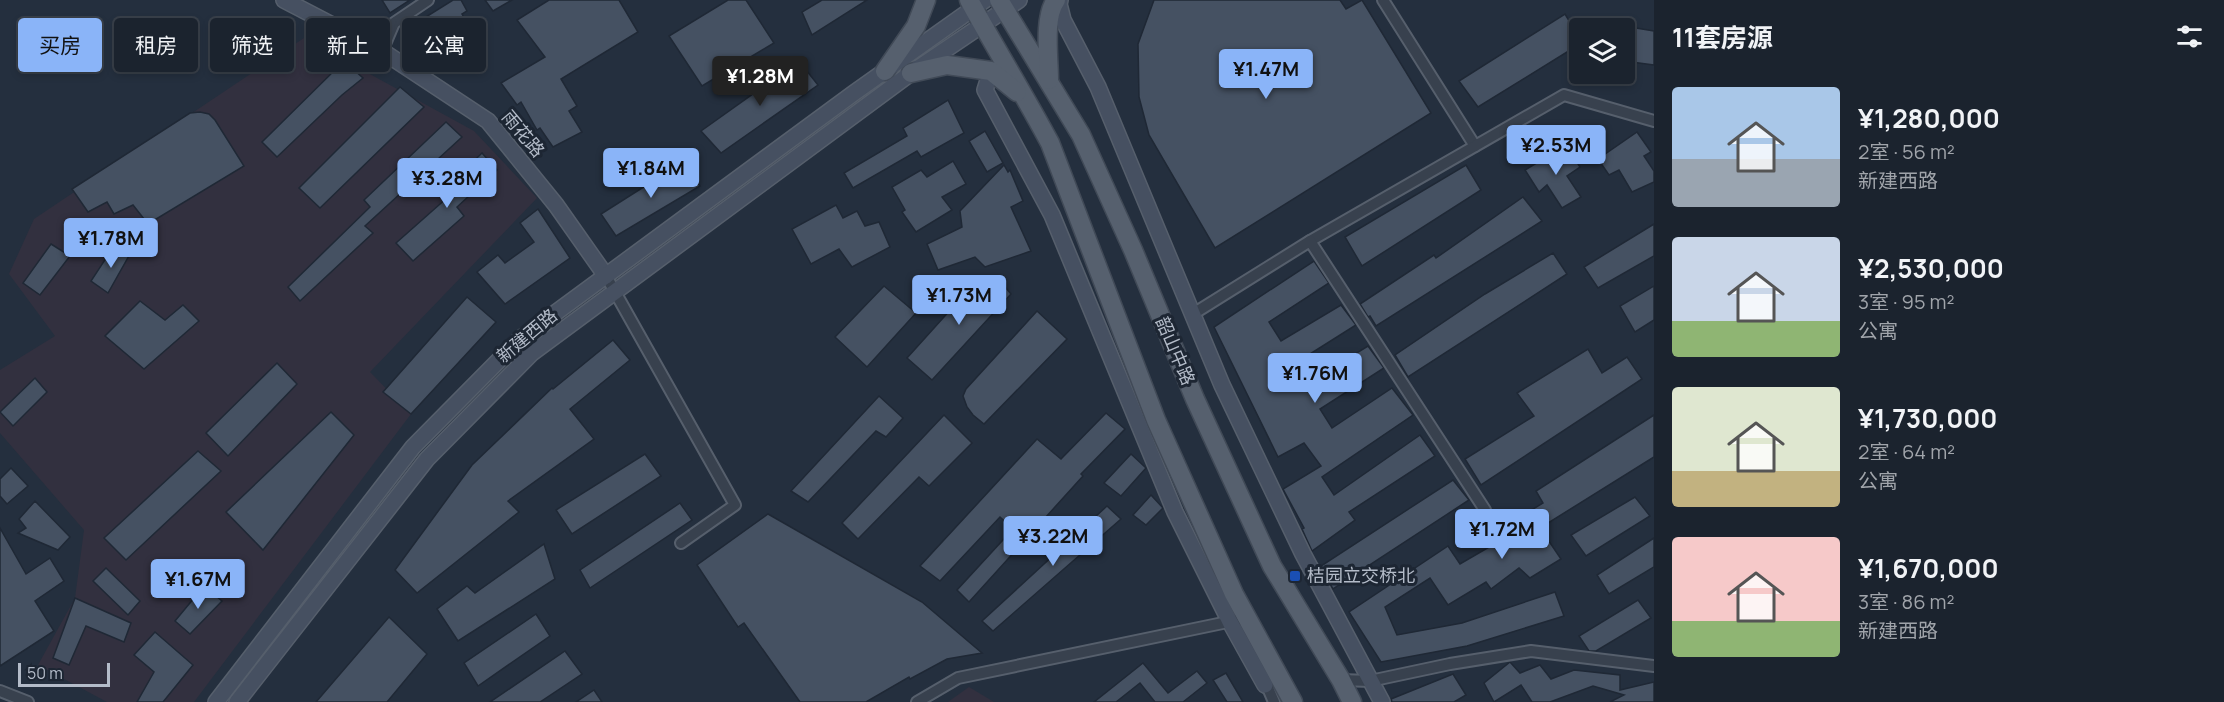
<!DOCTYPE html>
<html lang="zh">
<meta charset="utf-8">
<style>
:root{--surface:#1b232e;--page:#282f3a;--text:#f1f3f6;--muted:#a0a4aa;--line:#39404a;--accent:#8ab4f8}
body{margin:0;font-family:Manrope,"Noto Sans SC",sans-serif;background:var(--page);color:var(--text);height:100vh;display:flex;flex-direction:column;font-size:22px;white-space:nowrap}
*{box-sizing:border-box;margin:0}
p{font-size:20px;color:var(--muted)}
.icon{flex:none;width:33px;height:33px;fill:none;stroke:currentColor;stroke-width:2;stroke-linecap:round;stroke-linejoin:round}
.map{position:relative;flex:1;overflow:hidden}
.drawer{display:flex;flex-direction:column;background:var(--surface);width:570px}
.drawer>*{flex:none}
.guide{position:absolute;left:18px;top:18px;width:570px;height:54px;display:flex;gap:12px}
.tools{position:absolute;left:1569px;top:18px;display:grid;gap:12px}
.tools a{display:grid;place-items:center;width:66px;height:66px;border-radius:6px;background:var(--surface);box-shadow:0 3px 9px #0003,0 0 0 2px var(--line);font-size:30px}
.scale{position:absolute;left:18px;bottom:15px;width:92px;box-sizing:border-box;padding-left:6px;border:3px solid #b4bcc9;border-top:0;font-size:16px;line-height:21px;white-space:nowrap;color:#b4bcc9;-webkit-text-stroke:4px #1d2633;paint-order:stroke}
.price{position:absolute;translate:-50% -51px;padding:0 14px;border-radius:6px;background:var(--accent);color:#111;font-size:20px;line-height:39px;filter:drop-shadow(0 2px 3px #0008)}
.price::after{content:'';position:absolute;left:50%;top:36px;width:18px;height:14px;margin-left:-9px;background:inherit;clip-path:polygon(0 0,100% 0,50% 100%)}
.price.selected{background:#222;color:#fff}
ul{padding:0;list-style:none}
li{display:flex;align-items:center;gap:18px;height:150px;padding:0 18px}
li span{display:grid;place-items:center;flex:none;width:168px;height:120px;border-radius:6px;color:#555}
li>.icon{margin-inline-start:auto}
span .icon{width:72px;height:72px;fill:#fffc;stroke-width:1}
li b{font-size:26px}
h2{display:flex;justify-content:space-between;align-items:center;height:72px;padding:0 18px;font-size:26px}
.chip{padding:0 21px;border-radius:6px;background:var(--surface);box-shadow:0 3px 9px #0003,0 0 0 2px var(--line);font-size:21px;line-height:54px}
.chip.selected{background:var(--accent);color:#111}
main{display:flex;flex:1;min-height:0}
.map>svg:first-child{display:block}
</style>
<main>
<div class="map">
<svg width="1654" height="702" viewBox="0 0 1654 702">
<rect width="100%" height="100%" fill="#242f3e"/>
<g fill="#32303f">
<path d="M304 38 474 131 537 198 370 372 411 414 194 702H107L38 665 75 598 84 530 0 433V370L55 336 9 274 34 219Z"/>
<path d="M969 687 994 702H948Z"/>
</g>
<g fill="#455162" stroke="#1f2835" stroke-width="1.5">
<path d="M382 0H410L390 13Z"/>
<path d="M453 0H461L467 11 462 14 471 30 444 44 434 27 427 30 421 20Z"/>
<path d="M485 0H512L493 11Z"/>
<path d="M549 0H619L638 32 561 79 577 106 569 111 582 132 553 147 540 128 537 130 521 102 517 105 501 83 545 57 517 20Z"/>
<path d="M728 0H746L774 43 702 86 669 36Z"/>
<path d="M822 0H867L812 35 802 12Z"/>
<path d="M1154 0H1340L1346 9 1362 0 1431 113 1215 248 1149 135 1139 97 1138 44Z"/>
<path d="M1565 14 1580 39V44L1478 107 1459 81Z"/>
<path d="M1624 26 1654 31V65L1624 61Z"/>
<path d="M344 61 363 78 342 95 277 157 262 142Z"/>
<path d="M799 61 818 85 721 153 701 131Z"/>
<path d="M400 87 424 107 320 208 299 188Z"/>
<path d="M948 100 964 133 921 157 917 151 853 188 844 173 907 136 903 128Z"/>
<path d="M200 112 209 114 215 120 244 166 148 224 133 205 114 214 107 202 88 212 72 189 190 113Z"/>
<path d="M446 122 462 137 365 226 373 233 300 301 288 287 370 207 364 200Z"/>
<path d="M985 131 1003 163 987 172 969 141Z"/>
<path d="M1637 132 1651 152 1644 156 1654 171V182L1632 192 1619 170 1609 175 1598 159Z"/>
<path d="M1566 145 1580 167 1567 176 1581 197 1562 208 1547 185 1539 192 1525 170Z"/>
<path d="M482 153 497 170 457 207 464 216 413 261 396 243 448 197 443 191Z"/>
<path d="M953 161 966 184 942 197 952 210 916 232 902 212 905 210 892 187 921 170 927 177Z"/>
<path d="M683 162 700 186 616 236 601 214Z"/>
<path d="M1004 165 1008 172 1010 170 1023 201 1011 207 1031 251 985 267 975 257 938 270 927 244 962 227 960 211Z"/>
<path d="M1466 165 1481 190 1362 266 1345 237Z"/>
<path d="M1523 197 1542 221 1376 326 1370 316 1368 317 1360 304 1434 255 1436 258Z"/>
<path d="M836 205 843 218 857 211 865 226 879 222 890 247 852 267 839 249 811 264 792 229Z"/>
<path d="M538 209 570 258 505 304 477 272 498 255 505 263 534 242 520 223Z"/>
<path d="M1654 224V256L1598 288 1584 267Z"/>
<path d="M51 244 70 256 40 295 23 283Z"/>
<path d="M114 246 130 254 108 293 91 281Z"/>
<path d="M1553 253 1567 274 1408 377 1395 355 1485 294Z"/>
<path d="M1314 261 1329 283 1269 322 1281 341 1341 305 1356 325 1294 364 1306 384 1368 346 1384 368 1320 409 1332 428 1392 388 1413 415 1322 477 1334 495 1420 435 1435 456 1349 512 1355 520 1312 551 1302 529 1304 528 1283 489 1321 466 1304 443 1278 457 1214 327Z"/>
<path d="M980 277 1000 281 1011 294 932 380 907 358Z"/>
<path d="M884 286 916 313 867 367 835 337Z"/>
<path d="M1654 286V320L1635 332 1620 306Z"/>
<path d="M467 297 496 322 411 414 383 392Z"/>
<path d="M140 301 165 320 183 305 199 321 144 369 105 336Z"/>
<path d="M1037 311 1067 339 984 424 973 415 967 407 963 396 966 389Z"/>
<path d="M613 340 630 360 570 409 594 439 508 501 519 512 417 593 395 570 472 465 552 388 553 389Z"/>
<path d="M1588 349 1602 373 1627 357 1642 379 1481 485 1465 459 1534 416 1517 393Z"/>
<path d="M277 363 297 384 228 456 206 433Z"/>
<path d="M35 378 47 392 13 426 0 412Z"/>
<path d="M879 396 903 418 886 437 876 431 808 502 791 491Z"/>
<path d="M331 412 354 435 263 550 226 512Z"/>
<path d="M1106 413 1125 429 1081 474 1083 476 969 602 957 590 1013 529 1000 517 940 581 920 566 1037 439 1061 459Z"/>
<path d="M944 415 972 443 929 486 919 477 858 539 842 523Z"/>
<path d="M1654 415V457L1540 528 1561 559 1530 578 1519 568 1491 589 1486 582 1448 605 1430 578 1385 607 1397 635 1462 623 1555 592 1564 616 1467 646 1381 662 1349 612 1448 546 1460 564 1496 543 1489 536 1543 503 1536 491Z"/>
<path d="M198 451 221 471 126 560 104 538Z"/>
<path d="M645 454 661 476 572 534 556 510Z"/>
<path d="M1131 454 1146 468 1121 496 1104 483Z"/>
<path d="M11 468 28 486 7 504 0 496V479Z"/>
<path d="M1453 480 1469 500 1333 589 1321 566Z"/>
<path d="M1151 495 1163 508 1146 525 1133 515Z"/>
<path d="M1635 497 1650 516 1586 556 1571 535Z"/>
<path d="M35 501 70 537 58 550 18 533 26 528 19 519Z"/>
<path d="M680 503 692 520 590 588 580 570Z"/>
<path d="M1107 506 1121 519 993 631 982 621Z"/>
<path d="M768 514 922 602 982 653 947 659 910 679 909 677 866 702H800L744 623 738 627 697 565Z"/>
<path d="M0 528 26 574 50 558 64 581 35 601 54 631 0 666Z"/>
<path d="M1654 538V567L1609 594 1597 575Z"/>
<path d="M544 544 555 579 458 641 437 609 467 586 475 593Z"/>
<path d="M106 568 140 601 128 615 93 581Z"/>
<path d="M204 586 222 601 190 634 175 621Z"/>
<path d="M75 598 131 623 124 642 86 626 69 665 53 658Z"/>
<path d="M1638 600 1651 618 1596 651H1589L1579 636Z"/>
<path d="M536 614 550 636 478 686 464 663Z"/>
<path d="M389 617 427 654 387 702H316Z"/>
<path d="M155 632 193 665 163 702H137L154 672 134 655Z"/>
<path d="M565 651 582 674 540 702H490Z"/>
<path d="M1510 662 1520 673 1540 665 1551 679 1574 670 1620 675V690L1654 682V702H1610L1624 695 1593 686 1550 702H1532L1521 685 1494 702 1484 683Z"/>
<path d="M1143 663 1168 693 1197 671 1207 683 1183 702H1155L1140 683 1116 702H1094Z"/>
<path d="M1226 673 1243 702H1227L1213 680Z"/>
<path d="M1453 674 1466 695 1454 702H1392L1391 699Z"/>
<path d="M594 690 602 702H576Z"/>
</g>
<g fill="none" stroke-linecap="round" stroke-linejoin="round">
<defs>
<g id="street">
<path d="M1383 0 1475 146"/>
<path d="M382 51 394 23 428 0"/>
<path d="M1310 241 1564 95 1654 121"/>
<path d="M606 276 735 505 681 543"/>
<path d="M1193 314 1310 241 1485 510"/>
<path d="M1341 680 1370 681 1450 664 1531 651 1654 666"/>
<path d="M1265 681 1274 702"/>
<path d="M0 691 28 702"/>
<path d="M917 702 958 678 1247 618"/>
</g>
<g id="secondary">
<path d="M284 0 382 51 488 121 556 205 606 276"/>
<path d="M1060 0 1059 4 1063 20 1098 87 1222 385 1303 554 1382 702"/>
<path d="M991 71 985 90 1052 215 1175 512 1230 622 1265 685"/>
<path d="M216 702 413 447 520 339 854 93 985 0"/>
<path d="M237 702 427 459 532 353 911 73 1019 0"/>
</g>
<g id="primary">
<path d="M969 0C995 48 1024 94 1050 143L1156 420 1234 594 1293 702"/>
<path d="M999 0 1081 135 1133 250 1195 399 1272 566 1341 680 1352 702"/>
<path d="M885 71 916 26 926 0"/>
<path d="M911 73 947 65 991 71 1017 92"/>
<path d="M1049 80C1049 59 1043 17 1056 0"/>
</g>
</defs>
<use href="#street" stroke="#565f6c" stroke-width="14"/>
<use href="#secondary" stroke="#565f6c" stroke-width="18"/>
<use href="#primary" stroke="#414a57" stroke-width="21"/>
<use href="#street" stroke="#38414e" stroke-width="10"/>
<use href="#secondary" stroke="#465061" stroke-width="15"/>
<use href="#primary" stroke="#56606e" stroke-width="18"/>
</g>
<rect fill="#1a4fb4" stroke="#1d2633" stroke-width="2" x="1289" y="570" width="12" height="12" rx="3"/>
<g text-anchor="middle" stroke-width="6" stroke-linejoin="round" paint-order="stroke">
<g font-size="18" fill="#b4bcc9" stroke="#1d2633">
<text transform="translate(523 134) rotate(50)" y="6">雨花路</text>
<text transform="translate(527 336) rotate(-40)" y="6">新建西路</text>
<text transform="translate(1175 351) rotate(67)" y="6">韶山中路</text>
</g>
<g font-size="18" fill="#b4bcc9" stroke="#1d2633" text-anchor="start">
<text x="1307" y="582">桔园立交桥北</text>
</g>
</g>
</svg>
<div class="tools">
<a><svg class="icon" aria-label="layers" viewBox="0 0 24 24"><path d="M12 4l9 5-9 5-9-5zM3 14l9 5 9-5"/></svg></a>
</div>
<div class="scale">50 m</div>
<b class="price" style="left:1266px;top:100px">¥1.47M</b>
<b class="price selected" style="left:760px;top:107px">¥1.28M</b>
<b class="price" style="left:1556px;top:176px">¥2.53M</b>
<b class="price" style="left:651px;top:199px">¥1.84M</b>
<b class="price" style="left:447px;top:209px">¥3.28M</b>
<b class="price" style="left:111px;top:269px">¥1.78M</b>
<b class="price" style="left:959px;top:326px">¥1.73M</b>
<b class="price" style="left:1315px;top:404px">¥1.76M</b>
<b class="price" style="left:1502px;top:560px">¥1.72M</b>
<b class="price" style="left:1053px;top:567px">¥3.22M</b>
<b class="price" style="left:198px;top:610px">¥1.67M</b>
<div class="guide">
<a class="chip selected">买房</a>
<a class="chip">租房</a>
<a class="chip">筛选</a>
<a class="chip">新上</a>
<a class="chip">公寓</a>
</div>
</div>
<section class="drawer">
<h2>11套房源<svg class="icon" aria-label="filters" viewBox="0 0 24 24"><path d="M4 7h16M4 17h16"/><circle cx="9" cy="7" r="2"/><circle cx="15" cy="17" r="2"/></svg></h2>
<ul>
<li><span style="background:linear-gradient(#a9c7e8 60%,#9aa5b1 0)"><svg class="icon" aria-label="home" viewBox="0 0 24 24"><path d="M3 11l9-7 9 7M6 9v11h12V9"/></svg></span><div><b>¥1,280,000</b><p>2室 · 56 m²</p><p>新建西路</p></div></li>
<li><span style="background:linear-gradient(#c9d6e8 70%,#8fb573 0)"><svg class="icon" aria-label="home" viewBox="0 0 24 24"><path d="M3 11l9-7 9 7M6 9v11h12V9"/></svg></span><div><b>¥2,530,000</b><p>3室 · 95 m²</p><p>公寓</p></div></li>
<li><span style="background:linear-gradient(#dfe7d0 70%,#c2b280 0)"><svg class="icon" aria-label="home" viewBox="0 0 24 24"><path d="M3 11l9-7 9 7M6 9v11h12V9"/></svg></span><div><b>¥1,730,000</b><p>2室 · 64 m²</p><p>公寓</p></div></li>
<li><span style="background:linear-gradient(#f6c9c9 70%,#8fb573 0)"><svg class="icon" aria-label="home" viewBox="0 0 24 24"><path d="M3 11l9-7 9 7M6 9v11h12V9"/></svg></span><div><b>¥1,670,000</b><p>3室 · 86 m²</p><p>新建西路</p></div></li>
</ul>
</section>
</main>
